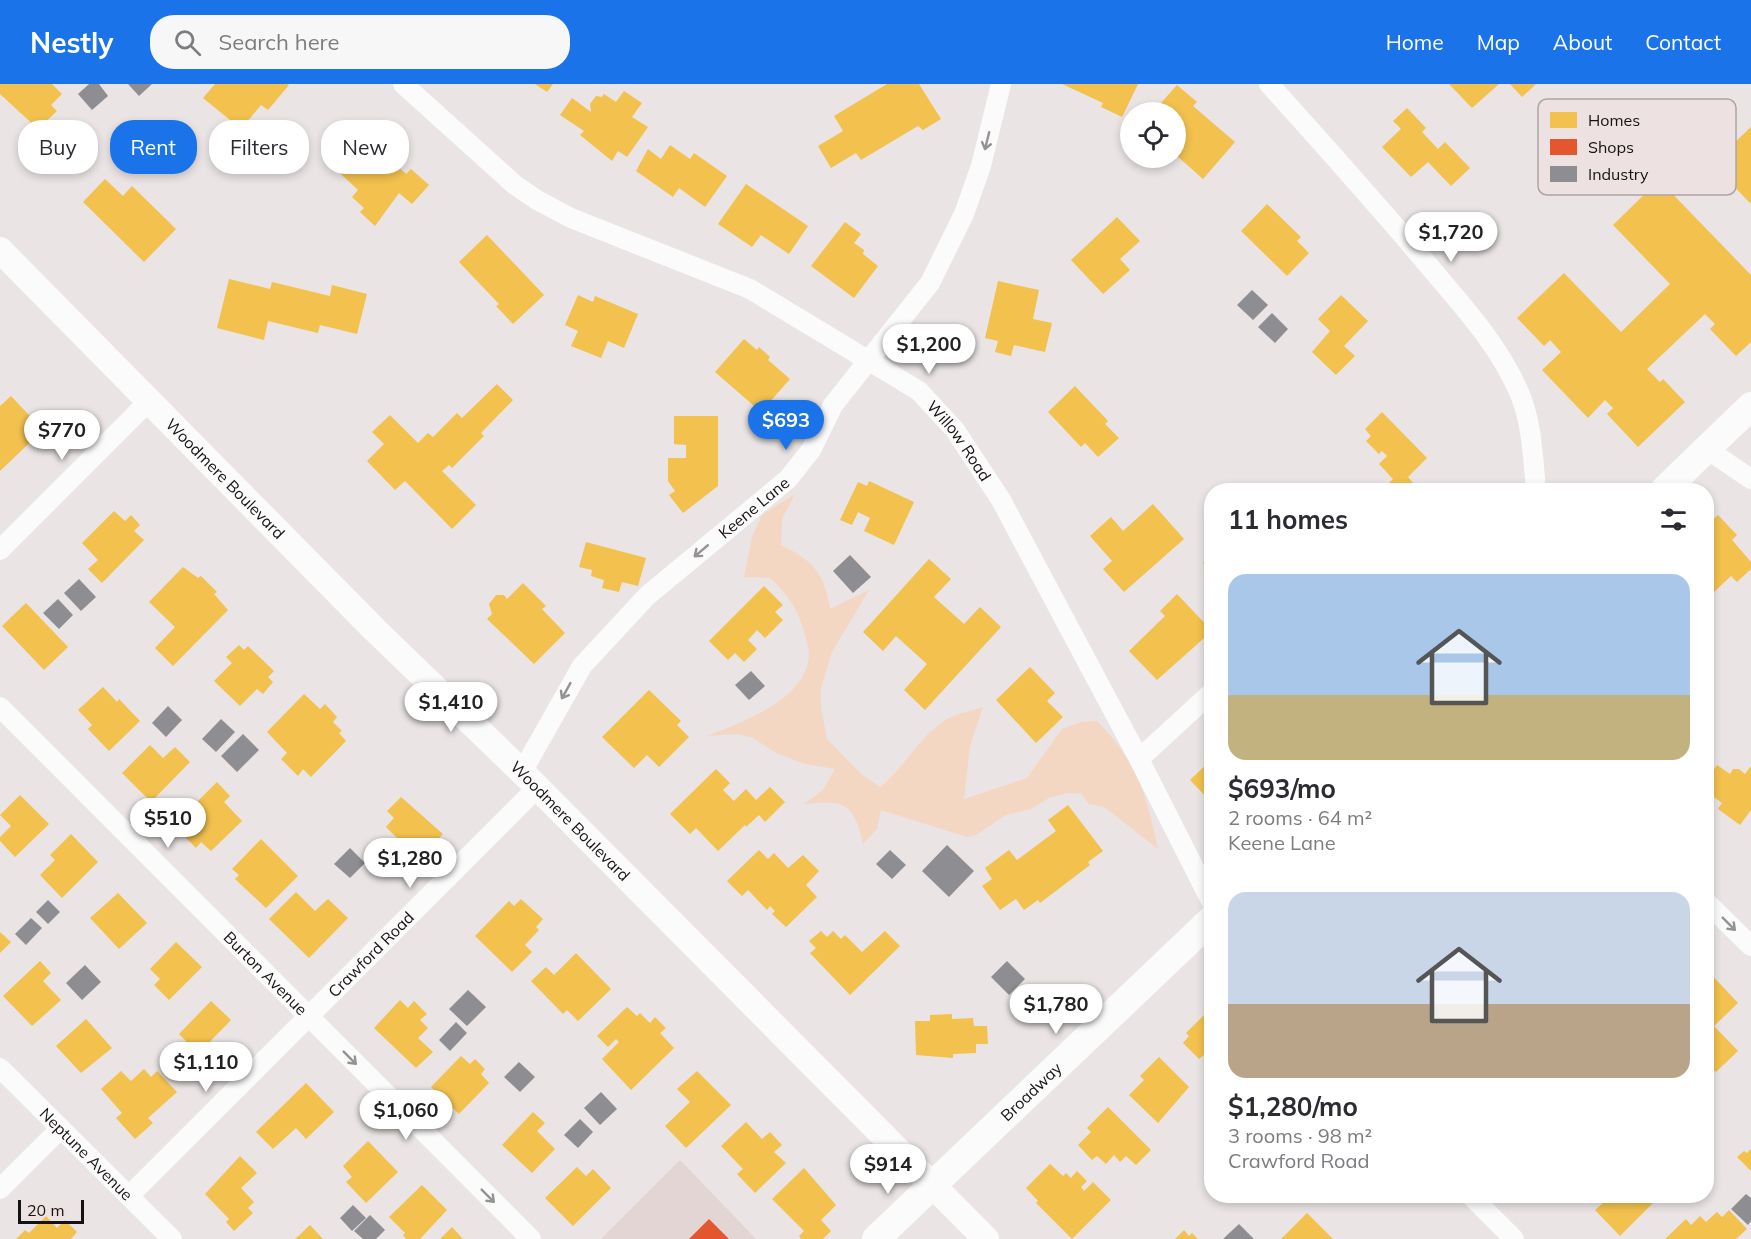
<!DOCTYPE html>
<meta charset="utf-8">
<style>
:root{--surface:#fff;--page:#f7f7f7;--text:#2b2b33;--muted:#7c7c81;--accent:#1a73e8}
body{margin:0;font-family:Mulish,sans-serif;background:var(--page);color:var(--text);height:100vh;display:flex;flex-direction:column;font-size:22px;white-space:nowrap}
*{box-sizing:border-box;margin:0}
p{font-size:20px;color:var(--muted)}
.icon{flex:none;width:33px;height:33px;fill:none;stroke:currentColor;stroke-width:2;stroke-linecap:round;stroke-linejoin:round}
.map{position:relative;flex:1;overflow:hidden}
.drawer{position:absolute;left:1204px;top:399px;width:510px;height:720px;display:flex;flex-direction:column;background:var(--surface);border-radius:24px;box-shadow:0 3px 9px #0003}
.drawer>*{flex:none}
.banner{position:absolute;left:18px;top:36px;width:570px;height:54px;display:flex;gap:12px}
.tools{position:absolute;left:1120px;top:18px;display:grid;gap:12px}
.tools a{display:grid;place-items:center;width:66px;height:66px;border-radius:50%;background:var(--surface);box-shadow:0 3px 9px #0003;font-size:30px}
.scale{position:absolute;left:18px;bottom:15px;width:66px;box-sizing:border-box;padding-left:6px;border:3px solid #161212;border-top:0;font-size:16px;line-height:21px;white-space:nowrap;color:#161212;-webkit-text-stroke:4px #ede2e1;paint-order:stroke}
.price{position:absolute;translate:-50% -51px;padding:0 14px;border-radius:21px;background:#fff;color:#222;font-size:20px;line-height:39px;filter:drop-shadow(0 2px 3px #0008)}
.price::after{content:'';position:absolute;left:50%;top:36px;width:18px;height:14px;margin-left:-9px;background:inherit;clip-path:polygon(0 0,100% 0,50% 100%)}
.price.active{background:var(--accent);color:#fff}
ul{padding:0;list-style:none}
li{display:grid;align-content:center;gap:12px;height:318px;padding:0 24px}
li span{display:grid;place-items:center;height:186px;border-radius:18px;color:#555}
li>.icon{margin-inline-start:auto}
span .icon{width:108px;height:108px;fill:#fffc;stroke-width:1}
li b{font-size:26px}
h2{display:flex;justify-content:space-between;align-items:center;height:72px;padding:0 24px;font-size:26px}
.tag{padding:0 21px;border-radius:24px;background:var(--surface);box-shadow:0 3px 9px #0003;font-size:21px;line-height:54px}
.tag.active{background:var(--accent);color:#fff}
header{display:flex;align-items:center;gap:36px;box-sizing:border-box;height:84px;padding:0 30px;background:var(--accent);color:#fff}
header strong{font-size:28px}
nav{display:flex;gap:33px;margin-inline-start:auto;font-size:21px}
.search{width:420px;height:54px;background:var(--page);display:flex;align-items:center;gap:15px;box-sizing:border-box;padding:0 21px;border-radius:24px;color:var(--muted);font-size:22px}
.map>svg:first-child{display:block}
</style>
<header>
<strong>Nestly</strong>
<div class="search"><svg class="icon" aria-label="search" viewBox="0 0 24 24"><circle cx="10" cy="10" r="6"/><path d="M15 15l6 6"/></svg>Search here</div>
<nav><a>Home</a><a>Map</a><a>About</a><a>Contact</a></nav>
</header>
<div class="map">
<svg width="1751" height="1155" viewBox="0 0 1751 1155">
<rect width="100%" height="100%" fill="#eae4e4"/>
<path fill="#e2d5d4" d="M680 1076 756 1155H601Z"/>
<path fill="#f4d7c2" d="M795 410 782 435 781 461C814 477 824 489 830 525L869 506 832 568 821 604V624L827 655 861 690 880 703C905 684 919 651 947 635 957 629 972 627 983 623L970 662 964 715 1027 694 1062 645 1081 638 1097 637C1138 679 1146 709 1158 765L1104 723 1089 720 1081 710 1068 709 1049 714 1031 725 1006 731 976 751 967 753 881 726 877 745 863 760C854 718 843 716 804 720L823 706 835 685 805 680 776 669 753 654 738 650 707 652C741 638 808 616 809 570 809 564 806 557 805 551 799 527 788 510 770 494L744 493 752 453 762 431Z"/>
<g fill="#f2c14e">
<path d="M0 0H52L62 10 51 21 57 27 38 45 0 10Z"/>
<path d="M215 0H287L289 1 268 26 261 21 241 45 203 14Z"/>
<path d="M535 0H553L547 8Z"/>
<path d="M887 0H919L941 35 923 46 918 42 861 76 856 69 831 84 818 62 843 47 834 32Z"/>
<path d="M1062 0H1138L1122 33 1101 23 1103 19Z"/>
<path d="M1449 0H1499L1472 24Z"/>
<path d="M1510 0H1536L1522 13Z"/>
<path d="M1177 1 1197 18 1193 22 1235 58 1203 95 1176 71V28H1153Z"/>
<path d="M624 7 642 19 632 33 648 43 627 73 618 67 612 77 580 51 584 47 560 31 572 14 591 28 590 20 596 12 602 13 604 10 616 18Z"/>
<path d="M1407 24 1426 44 1422 48 1438 65 1445 58 1470 84 1451 102 1428 78 1411 93 1382 63 1401 45 1393 37Z"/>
<path d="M361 43 383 63 380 66 406 90 411 85 429 101 412 120 399 109 375 142 360 128 364 124 352 113 358 106 329 79Z"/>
<path d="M1751 43V120L1712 80Z"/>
<path d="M670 61 690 75 694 69 727 92 705 123 679 104 673 113 636 87 648 65 661 75Z"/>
<path d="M105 95 123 112 132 102 176 145 144 178 83 118Z"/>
<path d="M1659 96 1751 191V258L1736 272 1710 245 1715 240 1705 230 1647 285 1660 298 1663 295 1685 318 1638 363 1607 330 1613 324 1605 316 1588 334 1542 286 1561 268 1550 256 1544 262 1517 234 1564 189 1621 248 1670 200 1613 141Z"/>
<path d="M746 100 808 142 789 170 761 151 752 163 718 140Z"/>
<path d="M1267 120 1301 153 1297 157 1309 169 1287 192 1241 147Z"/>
<path d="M1117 133 1140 157 1120 175 1130 186 1103 210 1071 176Z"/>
<path d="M845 138 861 150 854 159 864 166 863 170 878 182 854 214 811 182Z"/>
<path d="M487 151 544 211 513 240 496 222 499 220 459 178Z"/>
<path d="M229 195 270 205 272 198 330 212 332 201 367 210 357 250 320 241 318 249 268 237 264 256 217 244Z"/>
<path d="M998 197 1039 206 1033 235 1052 239 1045 268 1014 261 1011 272 995 268 998 257 985 254Z"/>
<path d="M578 211 593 218 595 212 638 230 624 264 608 257 601 274 571 262 578 247 565 241Z"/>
<path d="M1341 211 1368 237 1344 262 1355 272 1336 291 1312 268 1330 247 1318 235Z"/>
<path d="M744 255 757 266 759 263 770 273 768 276 790 295 761 328 715 288Z"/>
<path d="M497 300 513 316 481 349 484 352 452 384 449 381 442 387 476 421 452 445 405 397 395 406 367 377 384 360 372 348 390 331 418 359 428 349 433 353 457 329 462 334Z"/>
<path d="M1075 302 1108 337 1105 340 1119 354 1098 373 1085 359 1081 363 1048 328Z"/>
<path d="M11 312 43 346 0 387V322Z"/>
<path d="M1382 328 1427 374 1408 393 1414 400 1408 406H1382L1393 395 1379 380 1387 372 1382 367 1379 370 1366 357 1371 352 1365 345Z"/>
<path d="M674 332H718V402L683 429 669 411 675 407 668 397V374H686V361L674 360Z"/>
<path d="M869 397 914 418 894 461 864 447 870 434 858 428 852 441 840 436 858 398 867 402Z"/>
<path d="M1153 420 1184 455 1124 508 1103 485 1112 477 1090 452 1111 433 1123 447Z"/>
<path d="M114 427 125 437 131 431 140 441 134 447 144 456 102 499 88 485 98 476 82 459Z"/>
<path d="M1718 431 1737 451 1732 456 1751 478V485L1737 498 1731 492 1713 509 1707 502V488L1710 485 1707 482V441Z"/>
<path d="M586 458 646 474 638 502 622 498 619 508 602 504 604 496 591 492 592 486 579 483Z"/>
<path d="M929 475 951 495 934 513 964 540 980 523 1001 543 925 626 904 606 927 580 896 552 883 567 863 548Z"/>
<path d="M1212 475V501L1203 478Z"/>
<path d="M183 483 198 494 201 492 217 508 214 510 228 526 173 582 155 564 175 543 149 518Z"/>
<path d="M523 499 546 522 542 525 565 549 534 580 487 535 492 530 489 520 496 511H504L507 515Z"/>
<path d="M764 502 783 521 775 528 783 536 765 554 757 546 748 556 757 565 744 578 735 569 728 576 709 557Z"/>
<path d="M1177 510 1212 547 1157 596 1129 567 1165 532 1160 527Z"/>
<path d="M26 519 68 563 44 586 2 542Z"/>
<path d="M239 561 244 566 248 562 274 587 268 593 273 598 263 610 257 605 240 622 214 597 232 579 226 573Z"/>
<path d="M1030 583 1055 609 1047 617 1063 633 1036 659 996 616Z"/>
<path d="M103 603 117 618 119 615 140 637 109 667 88 645 92 641 78 626Z"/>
<path d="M649 606 681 637 677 641 689 653 659 683 647 671 634 684 602 653Z"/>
<path d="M304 610 320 625 325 620 337 633 333 638 342 647 339 649 346 657 311 693 303 685 298 692 281 675 287 669 267 648Z"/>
<path d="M150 661 163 674 175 663 190 678 151 718 122 689Z"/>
<path d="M1212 675V719L1190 696Z"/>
<path d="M1717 681 1730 690 1733 685H1739L1745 690 1751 682V726L1740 741 1718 725 1722 719 1707 708V692L1709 693Z"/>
<path d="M716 685 730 699 723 706 734 717 746 705 756 716 770 703 785 718 765 738 759 731 746 743 745 741 718 767 696 744 690 750 670 730Z"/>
<path d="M217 698 230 712 224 718 242 737 211 767 201 758 196 764 184 752 190 746 179 736Z"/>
<path d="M20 711 49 740 15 773 0 757V753L11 742 0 731Z"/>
<path d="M401 713 443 750 411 783 389 761 397 754 386 743 394 734 387 727Z"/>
<path d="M1068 721 1103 767 1088 778 1090 781 1040 819 1038 816 1024 826 1016 815 1000 826 982 802 992 795 985 784 1009 766 1017 776 1056 747 1048 736Z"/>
<path d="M71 750 98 778 62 814 40 791 55 776 50 771Z"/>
<path d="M261 755 298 792 266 824 235 795 239 791 232 785Z"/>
<path d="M759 766 768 775 774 769 788 784 803 771 819 787 806 801 817 813 786 843 772 830 775 827 770 822 767 826 748 806 742 812 727 797Z"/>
<path d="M296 808 315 827 328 815 348 834 309 874 269 835Z"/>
<path d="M118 809 147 839 119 865 90 834Z"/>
<path d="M521 815 543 835 536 843 539 846 525 861 532 868 512 888 475 852 509 817 514 822Z"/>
<path d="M821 847 827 853 833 847 841 855 845 851 862 868 885 847 900 862 850 911 810 869 816 864 809 857Z"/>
<path d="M0 848 11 858 0 869Z"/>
<path d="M176 858 202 883 169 916 154 901 160 895 150 885Z"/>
<path d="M576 869 611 905 578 937 567 926 563 930 531 897 546 883 554 891Z"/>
<path d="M40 877 51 889 43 897 61 916 32 942 3 912Z"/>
<path d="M1707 886 1738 919 1714 942 1738 967 1716 988 1707 979Z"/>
<path d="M400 916 408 924 414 917 427 930 420 936 428 944 418 954 433 968 416 984 374 944Z"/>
<path d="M211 917 231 936 193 975 181 963 186 957 179 950Z"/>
<path d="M627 923 637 932 640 929 650 939 655 933 666 944 660 949 674 964 631 1006 602 975 619 958 616 955 608 963 597 952Z"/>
<path d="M1209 926 1212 929V979L1204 971 1199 975 1183 959 1189 952 1186 949Z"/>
<path d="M952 930V935L973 934 974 942H987L988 960H976V969L953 970V974L916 971 915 937H930V931Z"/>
<path d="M86 935 112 964 81 989 56 962Z"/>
<path d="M461 972 470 980 475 975 485 985 481 990 489 999 459 1030 431 1003Z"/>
<path d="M1159 973 1189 1003 1158 1039 1129 1011 1144 996 1140 992Z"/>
<path d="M144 985 151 993 157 987 177 1008 148 1034 153 1039 135 1055 116 1034 122 1029 101 1005 121 987 131 997Z"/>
<path d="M697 987 731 1021 686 1064 665 1042 690 1018 677 1005Z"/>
<path d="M306 999 334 1028 306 1055 296 1044 273 1065 256 1048Z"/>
<path d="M1108 1023 1151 1066 1136 1081 1126 1072 1120 1078 1114 1071 1106 1080 1097 1072 1092 1076 1078 1061 1091 1048 1087 1044Z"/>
<path d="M533 1028 545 1039 537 1047 555 1065 532 1089 502 1061Z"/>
<path d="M746 1038 762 1055 770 1048 782 1061 774 1068 786 1079 755 1109 737 1090 743 1085 721 1062Z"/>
<path d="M368 1057 398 1088 366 1119 346 1098 352 1093 343 1082Z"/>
<path d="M1751 1065V1087L1737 1073 1744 1067 1747 1069Z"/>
<path d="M240 1072 257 1089 241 1104 254 1118 248 1124 253 1129 234 1147 226 1138 229 1135 205 1110Z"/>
<path d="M1050 1080 1063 1092 1066 1089 1071 1094 1077 1087 1087 1097 1081 1103 1084 1107 1093 1098 1111 1116 1072 1155 1036 1119 1038 1117 1026 1104Z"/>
<path d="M577 1083 586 1092 593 1085 611 1104 573 1142 545 1114Z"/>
<path d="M804 1084 836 1121 821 1136 831 1147 823 1155H801L799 1152 804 1147 772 1115Z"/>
<path d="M422 1101 447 1126 420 1155H406L403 1151 405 1149 389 1133Z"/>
<path d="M1597 1112H1655L1652 1114 1655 1117 1620 1152 1595 1126 1604 1118Z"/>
<path d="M1729 1126 1747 1145 1736 1155H1665L1686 1135 1691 1141 1700 1132 1706 1138 1717 1128 1722 1133Z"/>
<path d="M1307 1129 1333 1155H1281Z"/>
<path d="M46 1132 57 1144 65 1136 77 1148 71 1155H16L25 1146 29 1149Z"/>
<path d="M310 1141 323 1155H295Z"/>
<path d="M452 1143 463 1155H440Z"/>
<path d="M1184 1146 1189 1152 1192 1149 1198 1155H1175Z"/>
</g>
<path fill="#e4572e" d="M709 1135 729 1155H689Z"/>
<g fill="#8d8d92">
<path d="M89 0H99L108 12 92 26 78 10Z"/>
<path d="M128 0H152L139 12Z"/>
<path d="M1252 206 1268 221 1253 236 1237 221Z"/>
<path d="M1272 229 1288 245 1275 259 1258 243Z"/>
<path d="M850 471 871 493 853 509 833 487Z"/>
<path d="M79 495 96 513 81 527 64 509Z"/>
<path d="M58 515 73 531 59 545 43 529Z"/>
<path d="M751 587 765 602 749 616 735 601Z"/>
<path d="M168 622 182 636 166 653 152 639Z"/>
<path d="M221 635 235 648 216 668 202 655Z"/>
<path d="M243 650 259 666 237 688 221 672Z"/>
<path d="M947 761 974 787 949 813 922 787Z"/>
<path d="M350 764 365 779 350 794 334 780Z"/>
<path d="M890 766 906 781 892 795 876 780Z"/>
<path d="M48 816 60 828 48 840 36 828Z"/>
<path d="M31 834 42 844 26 861 15 850Z"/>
<path d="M1007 877 1025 895 1009 911 991 893Z"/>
<path d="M85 881 101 898 82 916 66 899Z"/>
<path d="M468 906 486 923 467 942 449 925Z"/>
<path d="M456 938 467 949 450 967 439 956Z"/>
<path d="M519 978 535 993 520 1008 504 993Z"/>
<path d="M601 1008 617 1025 600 1041 584 1024Z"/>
<path d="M580 1035 593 1048 578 1064 564 1051Z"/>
<path d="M1746 1110 1751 1114V1137L1748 1141 1731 1125Z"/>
<path d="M353 1121 366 1134 352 1147 340 1134Z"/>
<path d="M370 1131 385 1146 376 1155H363L354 1147Z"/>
<path d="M1239 1140 1254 1155H1223Z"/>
</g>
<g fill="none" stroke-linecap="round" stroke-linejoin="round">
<g stroke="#fcfbfb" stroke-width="20">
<path id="s1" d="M403 0 515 101 537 116 571 134 750 205 919 307 955 346 1001 416 1139 675 1212 819"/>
<path d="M1269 0C1323 60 1377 120 1429 182 1462 221 1498 260 1519 308 1532 338 1533 374 1536 406"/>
<path d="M1708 366 1751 395"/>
<path d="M0 466 150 316"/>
<path id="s2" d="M0 623 531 1155"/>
<path d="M1139 675 1212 608"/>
<path id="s3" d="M522 688 582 582 647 512 788 395 811 366 833 321 930 199 964 130 981 82 1001 0"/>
<path d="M1707 819 1751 862"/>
<path id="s4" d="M0 984 172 1155"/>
<path d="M0 1105 60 1045"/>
<path id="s5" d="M129 1112 537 704"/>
<path d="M1471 1112 1514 1155"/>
</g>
<path stroke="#fcfbfb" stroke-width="26" id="s6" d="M0 166 375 546 522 688 986 1155"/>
<g stroke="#fcfbfb" stroke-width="28">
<path d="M1664 406 1751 322"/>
<path id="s7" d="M876 1155 1212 835"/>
</g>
</g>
<defs><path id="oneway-shaft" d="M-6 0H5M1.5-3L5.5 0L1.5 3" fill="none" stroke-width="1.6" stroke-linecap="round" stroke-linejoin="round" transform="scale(1.5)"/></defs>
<g stroke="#949292">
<use href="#oneway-shaft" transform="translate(987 57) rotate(104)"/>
<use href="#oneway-shaft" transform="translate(701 467) rotate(140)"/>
<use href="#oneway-shaft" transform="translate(566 607) rotate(119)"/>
<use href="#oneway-shaft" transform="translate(1729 840) rotate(45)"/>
<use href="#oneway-shaft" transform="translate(350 974) rotate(45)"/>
<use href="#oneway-shaft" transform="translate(488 1112) rotate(45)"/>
</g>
<g text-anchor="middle" stroke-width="6" stroke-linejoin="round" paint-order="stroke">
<g font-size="16" fill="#161212" stroke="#ede2e1">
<text dy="6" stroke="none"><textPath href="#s1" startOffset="670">Willow Road</textPath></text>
<text dy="6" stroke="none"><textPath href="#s6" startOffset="321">Woodmere Boulevard</textPath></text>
<text dy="6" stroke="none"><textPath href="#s3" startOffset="356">Keene Lane</textPath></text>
<text dy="6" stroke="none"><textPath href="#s6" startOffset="807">Woodmere Boulevard</textPath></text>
<text dy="6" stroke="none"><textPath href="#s5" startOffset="342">Crawford Road</textPath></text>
<text dy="6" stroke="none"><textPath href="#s2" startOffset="376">Burton Avenue</textPath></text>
<text dy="6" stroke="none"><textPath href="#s7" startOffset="214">Broadway</textPath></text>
<text dy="6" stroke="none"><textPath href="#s4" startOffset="122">Neptune Avenue</textPath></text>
</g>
</g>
<rect x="1538" y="15" width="198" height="96" rx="9" fill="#ede2e1" stroke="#aca4a3" stroke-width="1.5"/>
<rect x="1550" y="28" width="27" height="16" fill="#f2c14e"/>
<rect x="1550" y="55" width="27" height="16" fill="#e4572e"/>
<rect x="1550" y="82" width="27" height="16" fill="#8d8d92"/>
<g font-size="16" fill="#161212">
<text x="1588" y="42">Homes</text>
<text x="1588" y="69">Shops</text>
<text x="1588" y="96">Industry</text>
</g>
</svg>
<div class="tools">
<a><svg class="icon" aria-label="locate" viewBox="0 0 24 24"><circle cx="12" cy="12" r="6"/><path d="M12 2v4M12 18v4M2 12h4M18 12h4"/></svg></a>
</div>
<div class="scale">20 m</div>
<b class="price" style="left:1451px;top:179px">$1,720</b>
<b class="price" style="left:929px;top:291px">$1,200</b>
<b class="price active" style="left:786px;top:367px">$693</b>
<b class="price" style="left:62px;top:377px">$770</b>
<b class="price" style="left:451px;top:649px">$1,410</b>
<b class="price" style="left:168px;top:765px">$510</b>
<b class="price" style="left:410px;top:805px">$1,280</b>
<b class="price" style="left:1056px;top:951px">$1,780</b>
<b class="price" style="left:206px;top:1009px">$1,110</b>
<b class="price" style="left:406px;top:1057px">$1,060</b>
<b class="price" style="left:888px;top:1111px">$914</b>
<div class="banner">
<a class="tag">Buy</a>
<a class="tag active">Rent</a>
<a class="tag">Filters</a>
<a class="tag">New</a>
</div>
<section class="drawer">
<h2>11 homes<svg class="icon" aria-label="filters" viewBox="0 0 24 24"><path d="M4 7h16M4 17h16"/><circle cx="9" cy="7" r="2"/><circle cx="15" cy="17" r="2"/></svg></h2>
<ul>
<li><span style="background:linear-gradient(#a9c7e8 65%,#c2b280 0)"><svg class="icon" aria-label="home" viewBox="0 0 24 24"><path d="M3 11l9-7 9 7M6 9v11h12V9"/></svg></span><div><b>$693/mo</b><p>2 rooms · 64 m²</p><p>Keene Lane</p></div></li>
<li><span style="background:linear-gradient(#c9d6e8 60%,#b9a48a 0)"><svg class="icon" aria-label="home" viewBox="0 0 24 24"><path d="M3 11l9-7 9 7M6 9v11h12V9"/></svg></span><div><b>$1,280/mo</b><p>3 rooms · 98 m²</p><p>Crawford Road</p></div></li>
</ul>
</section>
</div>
